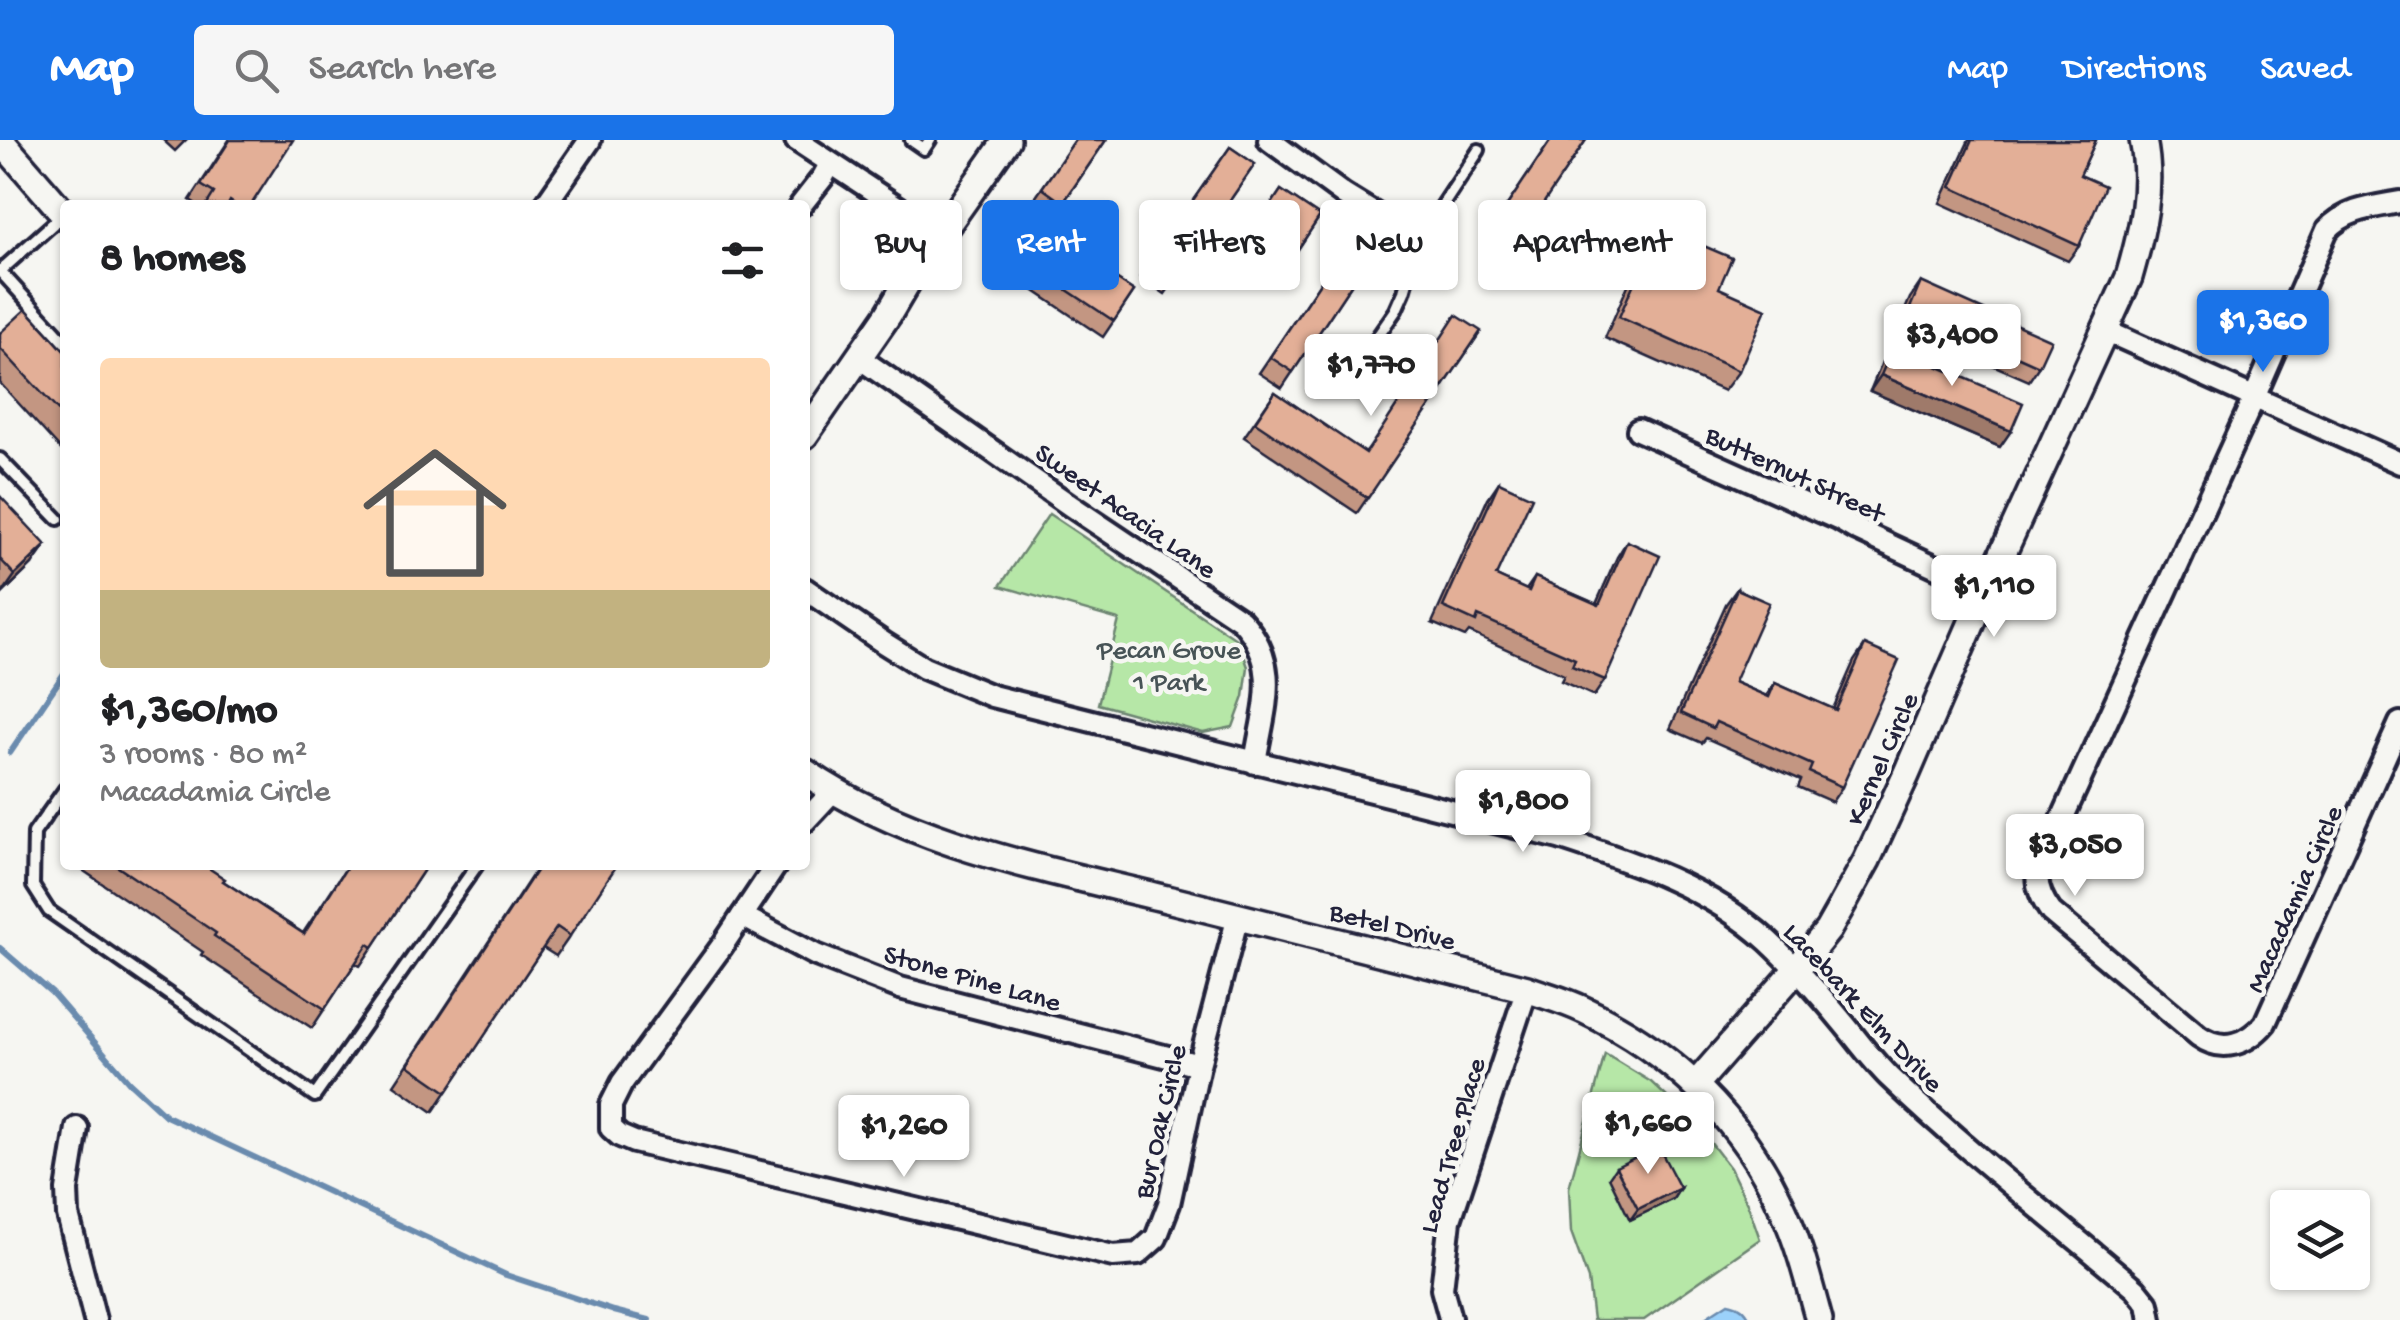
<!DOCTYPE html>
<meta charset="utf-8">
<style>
:root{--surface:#fff;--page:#f6f6f6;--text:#202124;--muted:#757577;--accent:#1a73e8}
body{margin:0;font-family:"Gochi Hand",sans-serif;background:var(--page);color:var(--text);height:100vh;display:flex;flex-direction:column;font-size:38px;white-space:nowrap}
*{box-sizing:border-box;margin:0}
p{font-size:32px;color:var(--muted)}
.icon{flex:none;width:55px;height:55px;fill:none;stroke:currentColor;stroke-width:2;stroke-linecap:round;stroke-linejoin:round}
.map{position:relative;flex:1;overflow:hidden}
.drawer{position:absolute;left:60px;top:60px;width:750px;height:670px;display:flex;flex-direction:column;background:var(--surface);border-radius:10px;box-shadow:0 2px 8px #0004}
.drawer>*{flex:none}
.hud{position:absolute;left:840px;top:60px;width:950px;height:90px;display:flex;gap:20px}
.controls{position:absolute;left:2270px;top:1050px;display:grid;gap:20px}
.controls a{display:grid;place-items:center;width:100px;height:100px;border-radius:10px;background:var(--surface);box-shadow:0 2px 8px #0004;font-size:50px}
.price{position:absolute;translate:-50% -85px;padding:0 22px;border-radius:10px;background:#fff;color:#222;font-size:32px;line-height:65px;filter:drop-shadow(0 2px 5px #0008)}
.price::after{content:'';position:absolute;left:50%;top:60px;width:30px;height:22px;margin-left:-15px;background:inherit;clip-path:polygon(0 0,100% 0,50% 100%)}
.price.selected{background:var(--accent);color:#fff}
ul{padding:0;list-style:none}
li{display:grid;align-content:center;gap:20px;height:530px;padding:0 40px}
li span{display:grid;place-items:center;height:310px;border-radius:10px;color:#555}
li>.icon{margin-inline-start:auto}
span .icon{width:180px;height:180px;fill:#fffc;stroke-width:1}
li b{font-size:42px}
h2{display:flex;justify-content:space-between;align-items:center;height:120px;padding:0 40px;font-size:42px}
.pill{padding:0 35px;border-radius:10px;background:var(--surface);box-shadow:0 2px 8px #0004;font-size:35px;line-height:90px}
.pill.selected{background:var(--accent);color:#fff}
header{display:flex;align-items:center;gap:60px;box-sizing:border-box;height:140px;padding:0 50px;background:var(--accent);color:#fff}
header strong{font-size:48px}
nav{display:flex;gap:55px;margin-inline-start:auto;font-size:35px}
.search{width:700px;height:90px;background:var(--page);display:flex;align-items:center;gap:25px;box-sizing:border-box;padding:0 35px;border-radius:10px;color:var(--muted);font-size:38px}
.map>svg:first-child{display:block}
</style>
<header>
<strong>Map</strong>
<div class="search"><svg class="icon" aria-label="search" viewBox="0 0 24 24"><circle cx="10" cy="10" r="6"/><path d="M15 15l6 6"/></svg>Search here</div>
<nav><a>Map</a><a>Directions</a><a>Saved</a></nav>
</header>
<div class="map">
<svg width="2400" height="1180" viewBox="0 0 2400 1180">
<rect width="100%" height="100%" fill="#f6f6f2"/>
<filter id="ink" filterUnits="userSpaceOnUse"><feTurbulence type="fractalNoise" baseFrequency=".01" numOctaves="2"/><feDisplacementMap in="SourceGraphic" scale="20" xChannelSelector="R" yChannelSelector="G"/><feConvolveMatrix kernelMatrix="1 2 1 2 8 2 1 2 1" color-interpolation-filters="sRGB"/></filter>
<g filter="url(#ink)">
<g fill="#b6e7a7" stroke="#6c8471" stroke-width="2.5">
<path d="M1049 374 1239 501 1248 527 1244 557 1233 587 1203 593 1098 564 1119 480 1000 446Z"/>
<path d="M1605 914 1651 942 1697 985 1730 1028 1748 1065 1760 1099 1644 1180H1593L1588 1139 1571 1092 1569 1048Z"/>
</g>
<path fill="#9bd1fa" stroke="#6b8bae" stroke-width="2.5" d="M1728 1163C1739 1165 1746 1169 1750 1180H1702Z"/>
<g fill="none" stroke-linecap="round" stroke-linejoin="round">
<g stroke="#6b8bae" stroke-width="6">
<path d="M10 613 65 532"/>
<path d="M0 808 52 853 129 942 166 976 506 1135 614 1171 649 1180"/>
</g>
<defs>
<g id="service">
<path d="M911 0 924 9 930 0"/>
<path d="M0 131 65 202"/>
<path d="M0 131 64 74"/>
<path d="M1345 244 1396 170 1404 152 1419 101 1479 10"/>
<path d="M0 319 58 379"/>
<path d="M65 649 34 693 33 746 49 771 315 956 477 725"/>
</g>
<g id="minor">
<path d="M796 0 940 95"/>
<path d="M1269 0 1344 55 1419 101"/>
<path d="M2400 62C2373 67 2346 69 2327 90L2254 258 2057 690C2038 723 2027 739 2051 772L2199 896C2223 913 2247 904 2265 883L2400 583"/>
<path d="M545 65 590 0"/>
<path d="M801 65 823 37 830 24"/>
<path d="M2106 191 2400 323"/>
<path d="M858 217 1071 366 1241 480C1283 525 1263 569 1255 623"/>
<path d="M1638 290 1838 379 1855 389 1986 450"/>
<path d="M805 449 884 503 924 528 992 556 1559 698C1633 722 1710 748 1768 801 1796 827 1821 856 1845 885 1859 902 1873 921 1889 937 1967 1012 2054 1079 2136 1149L2148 1164 2151 1180"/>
<path d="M805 681 833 651"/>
<path d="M776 725 722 806 622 943 611 965V988L620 996 634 1002 1113 1116 1138 1114 1156 1098 1169 1064 1199 925 1238 776"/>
<path d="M742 776 816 815 900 848 1199 925"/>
<path d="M77 988 67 1050 68 1075 95 1180"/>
<path d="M1450 1178 1442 1149 1450 1080 1527 849"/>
</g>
<g id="tertiary">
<path d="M0 0 65 75"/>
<path d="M805 295 888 175 911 136 1007 0"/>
<path d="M805 632C913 706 1046 729 1171 760 1289 789 1408 819 1527 849 1546 856 1566 861 1584 870 1673 912 1744 981 1784 1071 1800 1106 1809 1144 1819 1180"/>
<path d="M1696 944 1796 830 1828 790 1841 767 1867 720 1906 635 1986 450 2129 137C2142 92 2153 47 2143 0"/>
</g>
</defs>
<use href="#service" stroke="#22223b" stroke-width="18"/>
<use href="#minor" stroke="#22223b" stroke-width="28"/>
<use href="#tertiary" stroke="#22223b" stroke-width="32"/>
<use href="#service" stroke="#f6f6f2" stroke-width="10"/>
<use href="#minor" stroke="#f6f6f2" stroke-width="20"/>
<use href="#tertiary" stroke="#f6f6f2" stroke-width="25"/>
</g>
<g fill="#c39682" stroke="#22223b" stroke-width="2.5">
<path d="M163 0H186L175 11Z"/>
<path d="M229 0 251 65H198L190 60Z"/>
<path d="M1075 0H1106L1053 78 1031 64Z"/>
<path d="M1551 0H1586L1507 116 1483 101Z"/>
<path d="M1969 0H2096L2080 35 2079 106 2068 121 1940 63Z"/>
<path d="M1230 7 1255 24 1165 154 1140 137Z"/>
<path d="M1281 50 1320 76 1276 142 1237 116Z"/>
<path d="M1021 76 1134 151 1103 197 990 121Z"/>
<path d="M1348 101 1370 116 1282 248 1259 233Z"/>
<path d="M1692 101 1719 148 1739 231 1724 251 1605 198 1635 129 1649 109 1678 122Z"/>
<path d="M1921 142 2039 226 2029 241 1899 184 1910 158Z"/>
<path d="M1481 191 1357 373 1244 297 1275 252 1365 313Z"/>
<path d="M0 193 65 212V314L0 243Z"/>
<path d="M1893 207 2000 307 1870 251 1882 222Z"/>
<path d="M1499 342 1496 436 1526 450 1535 437 1596 464 1617 417 1627 401 1605 540 1594 556 1561 541 1564 535 1469 492 1465 497 1432 483 1488 358Z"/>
<path d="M0 356 32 425 1 455 0 454Z"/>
<path d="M1737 449 1734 542 1766 556 1775 543 1833 569 1854 521 1865 505 1842 647 1832 662 1798 647 1801 640 1706 598 1702 603 1670 589 1726 464Z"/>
<path d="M75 725H204L223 741 303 793 348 725H427L360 826 355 823 312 888 201 815 203 812Z"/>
<path d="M539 725 570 796 556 816 543 808 433 972 394 945Z"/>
<path d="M1616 1027 1680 1048 1673 1059 1630 1080 1609 1037Z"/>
</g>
<g fill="#9f7a6a" stroke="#22223b" stroke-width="2.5">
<path d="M1881 235 2011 291 2000 307 1870 251Z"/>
<path d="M46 405 32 425 1 455 15 435Z"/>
<path d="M1680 1048 1673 1059 1630 1080 1638 1069Z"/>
</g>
<g fill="#e3af97" stroke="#22223b" stroke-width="2.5">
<path d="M230 0H293L251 65H236L230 61 228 65H208L207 64 214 53 201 45Z"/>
<path d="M1075 0H1106L1063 63 1042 48Z"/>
<path d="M1551 0H1586L1518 101 1494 85Z"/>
<path d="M1972 0H2096L2080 35 2105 46 2079 106 1951 47Z"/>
<path d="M1230 7 1255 24 1176 139 1150 122Z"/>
<path d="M1281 50 1320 76 1287 126 1248 100Z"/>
<path d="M1021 76 1134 151 1114 181 1001 106Z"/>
<path d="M1348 101 1370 116 1293 232 1270 217Z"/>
<path d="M1692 101 1732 118 1719 148 1766 169 1739 231 1619 177 1649 109 1682 124Z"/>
<path d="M1921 142 2051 200 2039 226 1910 168Z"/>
<path d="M26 169 65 212V278L0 208V193Z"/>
<path d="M1456 175 1481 191 1368 358 1255 282 1275 252 1366 313Z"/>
<path d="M1893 207 2023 263 2011 291 1881 235Z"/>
<path d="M1499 342 1532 357 1496 436 1529 451 1535 437 1599 465 1627 401 1660 416 1605 540 1572 526 1575 519 1478 476 1476 482 1443 467Z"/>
<path d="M0 356 46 405 15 435 0 419Z"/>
<path d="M1737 449 1769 463 1734 542 1769 557 1775 543 1836 570 1865 505 1899 520 1842 647 1809 632 1812 625 1716 582 1713 588 1681 573Z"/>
<path d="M115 725H204L225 739 223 741 304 794 348 725H427L373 807 368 804 325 869 214 796 216 793Z"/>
<path d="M540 725H617L570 796 557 787 447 952 408 925Z"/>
<path d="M1658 1006 1680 1048 1638 1069 1616 1027Z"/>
</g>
</g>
<g text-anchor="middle" stroke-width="9" stroke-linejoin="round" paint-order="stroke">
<g font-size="28" fill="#22223b" stroke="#f6f6f2">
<text transform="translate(1796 332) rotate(25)" y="10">Butternut Street</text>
<text transform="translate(1127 369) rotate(35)" y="10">Sweet Acacia Lane</text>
<text transform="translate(1880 618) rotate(-66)" y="10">Kernel Circle</text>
<text transform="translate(2292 758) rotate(-66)" y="10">Macadamia Circle</text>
<text transform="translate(1393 784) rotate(14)" y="10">Betel Drive</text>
<text transform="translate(973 836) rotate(16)" y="10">Stone Pine Lane</text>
<text transform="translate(1865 866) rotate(47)" y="10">Lacebark Elm Drive</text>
<text transform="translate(1158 981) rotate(-77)" y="10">Bur Oak Circle</text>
<text transform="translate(1450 1005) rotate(-74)" y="10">Lead Tree Place</text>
</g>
<g font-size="28" fill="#475356" stroke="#f6f6f2">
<text x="1169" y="518">Pecan Grove<tspan x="1169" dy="32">1 Park</tspan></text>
</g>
</g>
</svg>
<div class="controls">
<a><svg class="icon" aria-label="layers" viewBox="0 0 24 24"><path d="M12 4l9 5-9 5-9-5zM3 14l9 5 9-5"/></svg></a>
</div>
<b class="price selected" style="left:2263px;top:235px">$1,360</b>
<b class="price" style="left:1952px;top:249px">$3,400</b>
<b class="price" style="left:1371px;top:279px">$1,770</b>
<b class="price" style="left:1994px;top:500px">$1,110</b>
<b class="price" style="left:1523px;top:715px">$1,800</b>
<b class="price" style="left:2075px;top:759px">$3,050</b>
<b class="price" style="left:1648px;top:1037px">$1,660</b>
<b class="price" style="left:904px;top:1040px">$1,260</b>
<div class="hud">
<a class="pill">Buy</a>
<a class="pill selected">Rent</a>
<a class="pill">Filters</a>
<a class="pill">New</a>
<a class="pill">Apartment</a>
</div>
<section class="drawer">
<h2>8 homes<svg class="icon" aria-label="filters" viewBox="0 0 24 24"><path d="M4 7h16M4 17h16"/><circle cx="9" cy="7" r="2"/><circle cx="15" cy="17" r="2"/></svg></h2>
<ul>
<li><span style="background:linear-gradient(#ffd9b3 75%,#c2b280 0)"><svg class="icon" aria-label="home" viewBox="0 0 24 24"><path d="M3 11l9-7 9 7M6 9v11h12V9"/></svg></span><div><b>$1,360/mo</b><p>3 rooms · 80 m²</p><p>Macadamia Circle</p></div></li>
</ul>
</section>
</div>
